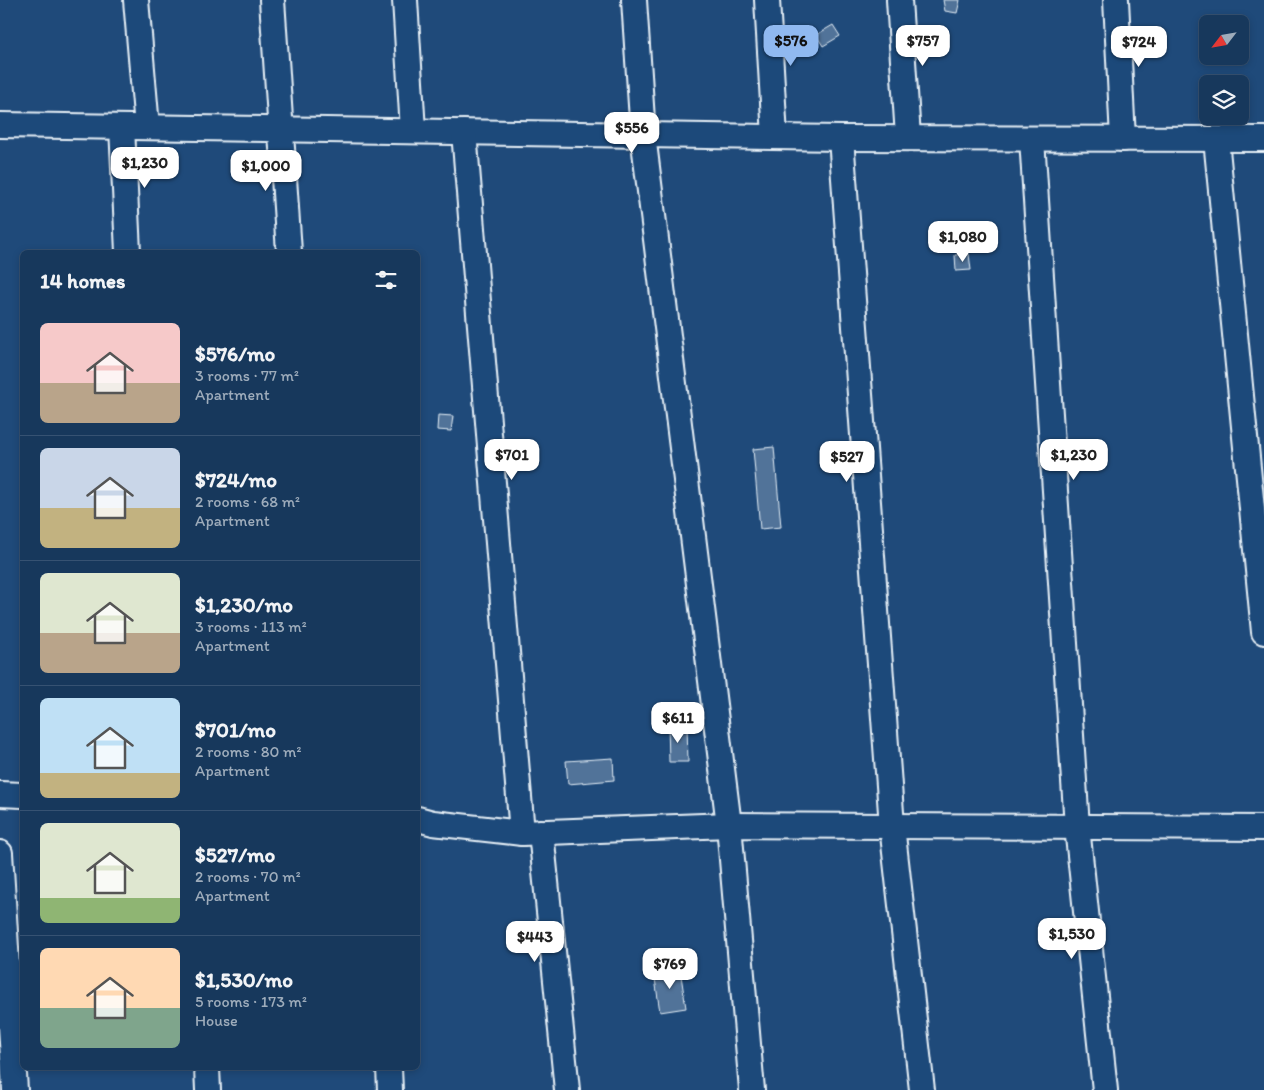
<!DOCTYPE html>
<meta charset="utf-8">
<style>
:root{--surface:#17385c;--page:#203f62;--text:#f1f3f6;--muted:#9eacbb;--line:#365272;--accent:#90b9f0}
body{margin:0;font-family:Itim,sans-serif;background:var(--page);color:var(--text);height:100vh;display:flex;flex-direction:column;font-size:19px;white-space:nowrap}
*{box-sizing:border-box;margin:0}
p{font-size:16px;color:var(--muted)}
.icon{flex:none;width:28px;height:28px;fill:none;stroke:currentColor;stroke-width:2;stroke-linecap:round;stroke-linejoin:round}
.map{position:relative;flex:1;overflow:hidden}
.details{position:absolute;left:20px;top:250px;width:400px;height:820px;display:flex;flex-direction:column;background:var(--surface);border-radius:8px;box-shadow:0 2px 8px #0003,0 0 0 1px var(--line)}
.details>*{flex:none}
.needle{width:32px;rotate:239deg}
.buttons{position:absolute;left:1199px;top:15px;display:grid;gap:10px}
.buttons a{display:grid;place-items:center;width:50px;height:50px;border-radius:8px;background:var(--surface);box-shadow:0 2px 8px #0003,0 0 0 1px var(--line);font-size:25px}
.price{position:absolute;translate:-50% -42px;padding:0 11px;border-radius:10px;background:#fff;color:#222;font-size:16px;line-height:32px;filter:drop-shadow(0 1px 2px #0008)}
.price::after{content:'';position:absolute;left:50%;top:30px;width:15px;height:11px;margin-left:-8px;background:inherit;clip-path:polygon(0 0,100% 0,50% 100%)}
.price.on{background:var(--accent);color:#111}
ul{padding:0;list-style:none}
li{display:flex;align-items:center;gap:15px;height:125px;padding:0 20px}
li+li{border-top:1px solid var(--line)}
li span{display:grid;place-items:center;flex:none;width:140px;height:100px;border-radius:8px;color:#555}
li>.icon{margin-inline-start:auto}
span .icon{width:60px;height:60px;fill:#fffc;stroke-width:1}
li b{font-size:21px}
h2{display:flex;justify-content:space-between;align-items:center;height:60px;padding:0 20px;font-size:21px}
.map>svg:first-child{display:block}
</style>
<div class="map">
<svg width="1264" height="1090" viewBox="0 0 1264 1090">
<rect width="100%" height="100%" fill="#1f4a7a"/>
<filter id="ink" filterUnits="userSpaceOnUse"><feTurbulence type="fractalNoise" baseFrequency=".02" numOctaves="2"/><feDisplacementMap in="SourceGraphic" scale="10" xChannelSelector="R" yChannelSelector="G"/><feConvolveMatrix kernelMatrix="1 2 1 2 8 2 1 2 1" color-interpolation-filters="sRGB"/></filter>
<g filter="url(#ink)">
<g fill="#517399" stroke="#e8f1f8">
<path d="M943 0H960L957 13 945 11Z"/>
<path d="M833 25 840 36 823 46 816 35Z"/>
<path d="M969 254 971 270 956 271 955 255Z"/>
<path d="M438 415 453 416 451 431 437 430Z"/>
<path d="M774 447 781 527 760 529 753 449Z"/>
<path d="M668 725H687L688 762H669Z"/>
<path d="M613 758 614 780 568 784 566 761Z"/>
<path d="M680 969 686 1008 660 1012 654 972Z"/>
</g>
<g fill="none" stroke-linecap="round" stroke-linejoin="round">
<defs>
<g id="street">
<path d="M136 0 147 127"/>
<path d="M272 0 289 252"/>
<path d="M405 0 413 131"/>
<path d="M634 0 643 135 729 825 752 1090"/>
<path d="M767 0 775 137"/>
<path d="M899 0 908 137"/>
<path d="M1116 0 1123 139"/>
<path d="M0 125 841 138 1264 139"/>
<path d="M122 127 128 252"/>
<path d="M464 132 522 833"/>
<path d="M841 138 892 826 922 1090"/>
<path d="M1032 139 1077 827 1105 1090"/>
<path d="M1216 139 1264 632"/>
<path d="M0 794 22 795"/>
<path d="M418 819 433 823 522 833 729 825 1264 828"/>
<path d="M541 832 567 1090"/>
<path d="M0 853 15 1090"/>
<path d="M207 1068 208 1090"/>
<path d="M389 1068 390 1090"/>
</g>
</defs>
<use href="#street" stroke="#e8f1f8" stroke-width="28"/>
<use href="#street" stroke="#1f4a7a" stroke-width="24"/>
</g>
</g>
</svg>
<div class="buttons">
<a><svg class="needle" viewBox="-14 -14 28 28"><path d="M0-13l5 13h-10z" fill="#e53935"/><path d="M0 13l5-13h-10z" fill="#9eacbb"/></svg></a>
<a><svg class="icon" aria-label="layers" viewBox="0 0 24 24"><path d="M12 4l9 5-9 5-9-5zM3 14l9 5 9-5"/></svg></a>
</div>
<b class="price on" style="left:791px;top:67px">$576</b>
<b class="price" style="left:923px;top:67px">$757</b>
<b class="price" style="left:1139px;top:68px">$724</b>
<b class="price" style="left:632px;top:154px">$556</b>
<b class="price" style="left:145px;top:189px">$1,230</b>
<b class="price" style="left:266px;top:192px">$1,000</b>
<b class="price" style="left:963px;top:263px">$1,080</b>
<b class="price" style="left:512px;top:481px">$701</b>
<b class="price" style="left:1074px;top:481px">$1,230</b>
<b class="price" style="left:847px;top:483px">$527</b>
<b class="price" style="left:678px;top:744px">$611</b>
<b class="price" style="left:1072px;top:960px">$1,530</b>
<b class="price" style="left:535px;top:963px">$443</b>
<b class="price" style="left:670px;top:990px">$769</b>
<section class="details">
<h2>14 homes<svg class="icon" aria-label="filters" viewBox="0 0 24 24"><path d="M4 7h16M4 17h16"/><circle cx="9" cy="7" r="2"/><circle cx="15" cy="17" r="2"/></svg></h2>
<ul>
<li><span style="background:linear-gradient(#f6c9c9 60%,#b9a48a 0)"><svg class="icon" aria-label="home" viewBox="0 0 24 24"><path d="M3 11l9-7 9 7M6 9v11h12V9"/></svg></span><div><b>$576/mo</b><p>3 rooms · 77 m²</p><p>Apartment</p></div></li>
<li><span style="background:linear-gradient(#c9d6e8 60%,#c2b280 0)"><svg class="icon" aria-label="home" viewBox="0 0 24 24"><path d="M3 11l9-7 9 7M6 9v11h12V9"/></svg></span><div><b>$724/mo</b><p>2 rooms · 68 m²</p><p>Apartment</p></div></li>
<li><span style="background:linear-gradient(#dfe7d0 60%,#b9a48a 0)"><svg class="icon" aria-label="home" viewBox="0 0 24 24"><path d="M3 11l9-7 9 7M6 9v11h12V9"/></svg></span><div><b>$1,230/mo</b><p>3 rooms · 113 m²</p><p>Apartment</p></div></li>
<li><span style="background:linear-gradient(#bfe0f5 75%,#c2b280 0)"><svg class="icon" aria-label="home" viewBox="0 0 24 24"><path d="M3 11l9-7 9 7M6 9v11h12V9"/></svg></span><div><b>$701/mo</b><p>2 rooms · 80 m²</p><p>Apartment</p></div></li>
<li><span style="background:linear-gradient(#dfe7d0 75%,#8fb573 0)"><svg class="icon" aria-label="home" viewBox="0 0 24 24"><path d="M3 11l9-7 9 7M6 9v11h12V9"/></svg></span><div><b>$527/mo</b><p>2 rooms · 70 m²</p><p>Apartment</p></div></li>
<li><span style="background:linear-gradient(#ffd9b3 60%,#7fa58c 0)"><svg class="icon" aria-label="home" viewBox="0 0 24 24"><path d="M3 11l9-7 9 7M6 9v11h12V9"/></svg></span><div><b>$1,530/mo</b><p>5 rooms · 173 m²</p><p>House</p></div></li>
</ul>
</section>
</div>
